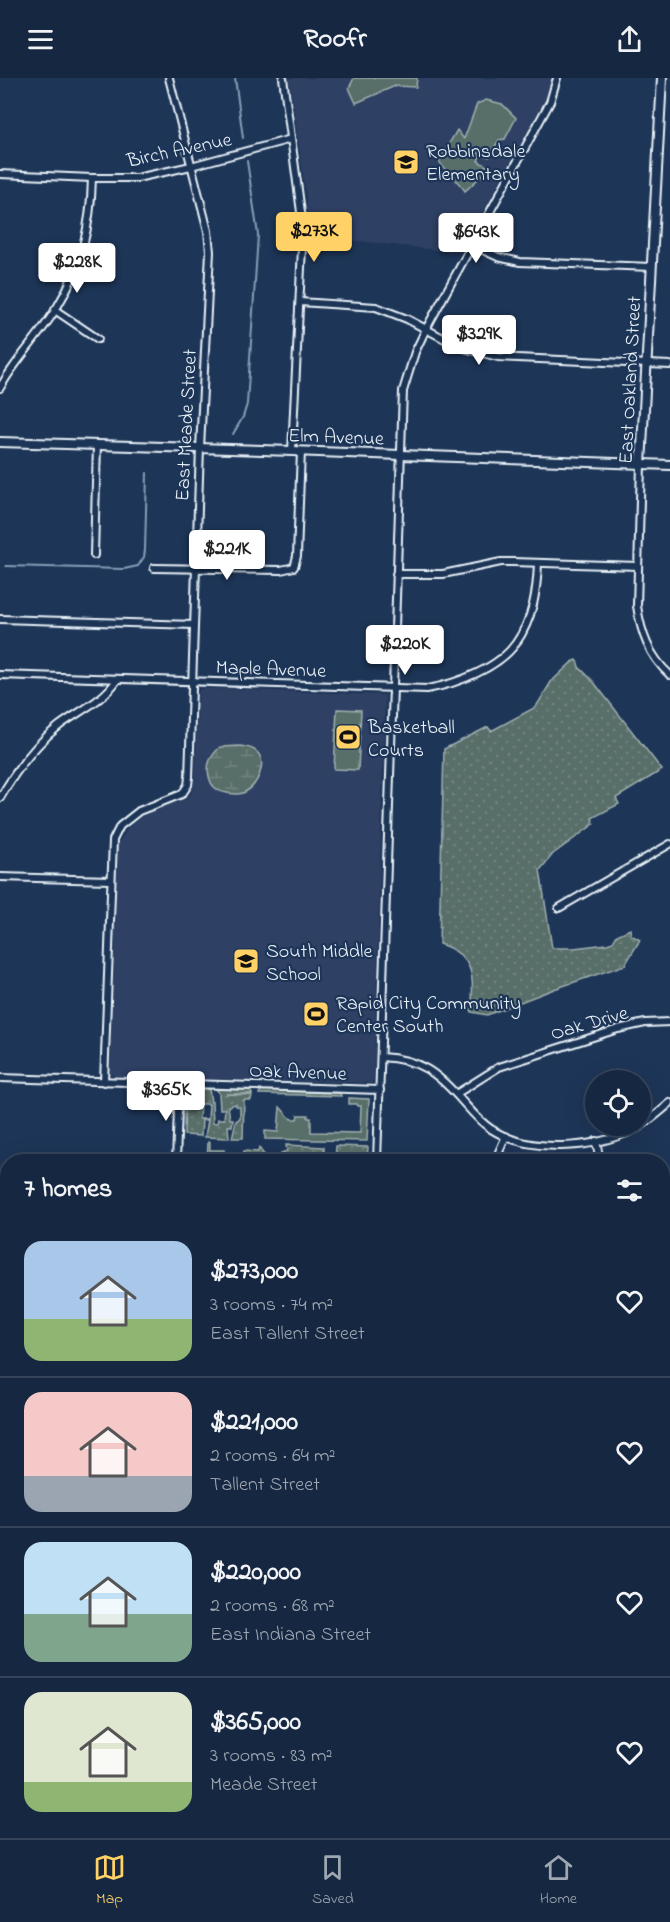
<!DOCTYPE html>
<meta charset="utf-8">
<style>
:root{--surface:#162841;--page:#23344c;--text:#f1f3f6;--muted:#9ea6b1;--line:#35445a;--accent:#ffd166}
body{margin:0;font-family:"Indie Flower",sans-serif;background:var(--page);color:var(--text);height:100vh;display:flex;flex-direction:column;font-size:22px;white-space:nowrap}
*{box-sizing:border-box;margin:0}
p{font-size:20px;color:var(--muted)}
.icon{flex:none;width:33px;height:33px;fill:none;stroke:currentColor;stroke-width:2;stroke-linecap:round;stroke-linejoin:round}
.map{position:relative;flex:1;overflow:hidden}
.side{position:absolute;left:0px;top:1076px;width:670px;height:686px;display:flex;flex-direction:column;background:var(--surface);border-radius:24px 24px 0 0;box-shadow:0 6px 24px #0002,0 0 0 2px var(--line)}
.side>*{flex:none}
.fabs{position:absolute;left:585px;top:992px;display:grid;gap:12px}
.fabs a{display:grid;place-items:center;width:66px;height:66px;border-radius:50%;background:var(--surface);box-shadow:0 6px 24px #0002,0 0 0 2px var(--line);font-size:30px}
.price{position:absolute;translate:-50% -51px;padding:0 14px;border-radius:6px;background:#fff;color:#222;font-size:20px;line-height:39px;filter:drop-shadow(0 2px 3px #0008)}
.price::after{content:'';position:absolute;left:50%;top:36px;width:18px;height:14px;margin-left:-9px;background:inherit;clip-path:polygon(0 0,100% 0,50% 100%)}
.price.current{background:var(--accent);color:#111}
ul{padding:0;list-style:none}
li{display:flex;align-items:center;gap:18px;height:150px;padding:0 24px}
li+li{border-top:2px solid var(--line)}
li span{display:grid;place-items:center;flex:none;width:168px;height:120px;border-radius:18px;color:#555}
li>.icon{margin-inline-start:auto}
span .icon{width:72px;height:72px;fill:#fffc;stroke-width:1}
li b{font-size:26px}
h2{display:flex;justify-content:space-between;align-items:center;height:72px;padding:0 24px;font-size:26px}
header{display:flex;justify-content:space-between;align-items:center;height:78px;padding:0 24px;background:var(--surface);font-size:27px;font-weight:700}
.dock{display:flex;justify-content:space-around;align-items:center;height:84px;border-top:2px solid var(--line);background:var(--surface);font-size:16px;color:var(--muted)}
.dock a{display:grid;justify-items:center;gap:3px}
.dock .current{color:var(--accent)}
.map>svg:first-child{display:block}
</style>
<header><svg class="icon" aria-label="menu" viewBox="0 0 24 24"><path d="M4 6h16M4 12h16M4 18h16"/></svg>Roofr<svg class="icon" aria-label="share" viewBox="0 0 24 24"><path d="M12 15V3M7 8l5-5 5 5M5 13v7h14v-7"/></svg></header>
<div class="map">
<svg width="670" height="1760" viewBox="0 0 670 1760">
<defs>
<pattern id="grass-dots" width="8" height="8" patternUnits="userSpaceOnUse" patternTransform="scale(1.5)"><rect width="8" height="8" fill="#596e69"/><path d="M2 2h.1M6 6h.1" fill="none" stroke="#71837f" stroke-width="1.8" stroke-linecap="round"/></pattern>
<pattern id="wetland-marsh" width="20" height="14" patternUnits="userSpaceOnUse" patternTransform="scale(1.5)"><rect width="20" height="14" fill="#596e69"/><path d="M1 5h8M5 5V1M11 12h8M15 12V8" fill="none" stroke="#71837f"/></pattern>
</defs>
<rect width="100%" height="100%" fill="#1d3557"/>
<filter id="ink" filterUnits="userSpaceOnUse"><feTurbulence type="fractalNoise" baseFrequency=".0167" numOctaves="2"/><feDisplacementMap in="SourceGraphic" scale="12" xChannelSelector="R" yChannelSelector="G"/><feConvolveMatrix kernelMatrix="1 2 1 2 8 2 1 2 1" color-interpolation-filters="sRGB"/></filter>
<g filter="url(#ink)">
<g fill="#2e4164">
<path d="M289 0H552L544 24 460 175 309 157 306 117Z"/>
<path d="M204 610 385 617 374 1001 372 1005 117 999 112 997 110 994 118 766 128 750 141 739 156 731 187 721 192 713 195 700 198 615 200 611Z"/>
<rect x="663" y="1253" width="7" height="393"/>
</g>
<g fill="url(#grass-dots)" stroke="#a0b0b0" stroke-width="1.5" fill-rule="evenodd">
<path d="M577 582 579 589 593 603 662 692 616 720 619 726 592 740 594 746 553 776 540 792 552 870H574L607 866 613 864 617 857 630 851 631 857 640 862 625 887 554 911 487 937 471 934C474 901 476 877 439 866L444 671 488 649 491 653 536 629 551 604 572 584Z"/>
<path d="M192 1010 209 1011 211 1024H212L213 1045H217L218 1041H224L225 1031H220L219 1015 216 1011 250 1012 252 1016H226L252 1017 251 1022H244L243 1060H232L236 1043 240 1040V1029L236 1028V1026L228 1028 230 1041H233L232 1048H228L229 1060 205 1059 208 1042H202L201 1058 184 1057 185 1015 199 1014 192 1013ZM200 1026H209L208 1041H199Z"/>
<path d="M261 1012 340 1015 341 1018 259 1016Z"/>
<path d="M208 1064H210V1072H224V1083H221V1078H211V1083H207Z"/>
<path d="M286 1067 324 1069V1075L334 1076V1083H332V1078L323 1077 322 1083H281V1075L287 1073Z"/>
<path d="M336 1068 368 1069 367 1083H335Z"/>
<path d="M259 1070 265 1078 263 1083H258V1079H246V1083H243L244 1073 258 1074Z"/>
<path d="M663 1275H670V1287H666L665 1340H670V1343L663 1341Z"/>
</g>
<path fill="url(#wetland-marsh)" stroke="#a0b0b0" stroke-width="1.5" d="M240 668C246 669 252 669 257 674 268 685 257 708 245 714 239 717 234 716 227 715 219 714 212 709 210 702 205 687 210 679 220 669Z"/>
<g fill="#596e69" stroke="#a0b0b0" stroke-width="1.5">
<path d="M354 0H417L416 9 395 8 356 25 349 10Z"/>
<path d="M486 22 502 26 516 40 505 61 499 62 489 79 473 72 480 78 478 83 490 90 465 113C458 102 445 94 439 83L457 52 464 61 477 26Z"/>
<path d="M337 631 361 632 358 692 334 691Z"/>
<path d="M349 1020 369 1021 367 1063 265 1061V1053L278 1054 280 1029 291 1041H297L298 1037H308V1040H311V1054L360 1055 361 1028H358L357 1026H349Z"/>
<path d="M666 1286 670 1287V1340H665Z"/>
<path d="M670 1493V1528H663V1494Z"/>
</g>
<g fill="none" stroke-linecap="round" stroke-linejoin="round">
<g stroke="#869fb7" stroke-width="2">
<path d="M235 0 243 60"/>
<path d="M233 356 243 339 247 326 258 157 247 83"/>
<path d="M6 488 124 491 138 488 144 479 145 472 147 395"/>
</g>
<defs>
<g id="minor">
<path d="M283 0 303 149 292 373"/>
<path d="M0 96 92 100H137L191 88 291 61"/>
<path d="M472 167 498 179 520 184 652 189"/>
<path d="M300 224 376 229 407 241 460 269 498 279 670 287"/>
<path d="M55 232 98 261"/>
<path d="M0 310C15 282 39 259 56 231 81 190 91 148 92 100"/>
<path d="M641 387 637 528C641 555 649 578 670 597"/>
<path d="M94 477 97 367"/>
<path d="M154 490 281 492 294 489 297 478 301 373"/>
<path d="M396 496H443L501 484H513L638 488"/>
<path d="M0 541 194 547"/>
<path d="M0 597 427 611C456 606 499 590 516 565 533 541 537 513 538 485"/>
<path d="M0 720C15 694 34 667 59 648 79 633 103 623 117 602"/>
<path d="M0 799 110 802"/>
<path d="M559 830 670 766"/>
<path d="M381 979C419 981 437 994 462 1023 471 1033 480 1044 491 1051 530 1076 592 1071 633 1052 646 1046 659 1035 670 1025"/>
<path d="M0 1000 380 1012"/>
<path d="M104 1004 113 762 120 748 139 733 182 716 188 707 189 699 200 370 210 174 208 153 169 0"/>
<path d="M456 1016 499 989 518 983 618 951 645 945 670 944"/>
<path d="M596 1063 600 1083"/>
<path d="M176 1083 179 1006"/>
<path d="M377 1083 403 313 415 274 426 251 550 24 557 0"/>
<path d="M495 1083 506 1058"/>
<path d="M0 1114H8"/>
<path d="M663 1143H670"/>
<path d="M0 1230H8"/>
<path d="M0 1419H8"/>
<path d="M210 1760V1754"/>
<path d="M331 1760 332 1754"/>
<path d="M459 1760V1754"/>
<path d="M588 1760V1754"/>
</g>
<g id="tertiary">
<path d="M0 364 292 373 670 387"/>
<path d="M641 387 662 0"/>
<path d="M92 1760V1754"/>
</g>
<g id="secondary">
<path d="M0 1645H8"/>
<path d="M663 1664H670"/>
</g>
</defs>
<use href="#minor" stroke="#e8f1f8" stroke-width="10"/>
<use href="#tertiary" stroke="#e8f1f8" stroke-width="12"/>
<use href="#secondary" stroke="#e8f1f8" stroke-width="13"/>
<use href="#minor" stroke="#1d3557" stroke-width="6"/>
<use href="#tertiary" stroke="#1d3557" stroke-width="8"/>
<use href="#secondary" stroke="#1d3557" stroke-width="8"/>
</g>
</g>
<defs>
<symbol id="school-square" viewBox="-11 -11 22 22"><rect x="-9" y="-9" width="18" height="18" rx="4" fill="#ffd166" stroke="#1d3557"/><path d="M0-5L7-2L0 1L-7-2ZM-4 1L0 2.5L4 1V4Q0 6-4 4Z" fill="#111"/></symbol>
<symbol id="stadium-square" viewBox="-11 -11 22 22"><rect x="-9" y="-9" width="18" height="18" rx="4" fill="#ffd166" stroke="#1d3557"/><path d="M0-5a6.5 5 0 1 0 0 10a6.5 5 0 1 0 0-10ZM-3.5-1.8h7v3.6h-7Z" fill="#111"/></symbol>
</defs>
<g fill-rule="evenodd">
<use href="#school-square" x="391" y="69" width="30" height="30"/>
<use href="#stadium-square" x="333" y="644" width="30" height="30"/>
<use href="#school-square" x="231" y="868" width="30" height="30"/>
<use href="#stadium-square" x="301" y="921" width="30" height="30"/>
</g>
<g text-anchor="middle" stroke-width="4.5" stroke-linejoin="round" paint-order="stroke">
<g font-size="20" fill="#e8f1f8" stroke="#1d3557">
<text transform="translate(179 71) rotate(-12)" y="7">Birch Avenue</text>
<text transform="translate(629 302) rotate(-87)" y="7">East Oakland Street</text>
<text transform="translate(185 347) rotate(-87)" y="7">East Meade Street</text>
<text transform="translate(336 358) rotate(2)" y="7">Elm Avenue</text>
<text transform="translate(271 590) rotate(2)" y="7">Maple Avenue</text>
<text transform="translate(589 944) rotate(-16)" y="7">Oak Drive</text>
<text transform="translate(298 993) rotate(2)" y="7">Oak Avenue</text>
</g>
<g font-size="20" fill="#e8f1f8" stroke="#1d3557" text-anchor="start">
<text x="426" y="79">Robbinsdale<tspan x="426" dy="23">Elementary</tspan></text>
<text x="368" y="655">Basketball<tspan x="368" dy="23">Courts</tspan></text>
<text x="266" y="879">South Middle<tspan x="266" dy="23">School</tspan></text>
<text x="336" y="931">Rapid City Community<tspan x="336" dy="23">Center South</tspan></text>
</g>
</g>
</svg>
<div class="fabs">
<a><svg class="icon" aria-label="locate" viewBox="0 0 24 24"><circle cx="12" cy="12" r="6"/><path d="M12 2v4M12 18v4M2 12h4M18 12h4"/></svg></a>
</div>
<b class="price current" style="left:314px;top:185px">$273K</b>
<b class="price" style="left:476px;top:186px">$643K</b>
<b class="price" style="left:77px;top:216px">$228K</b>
<b class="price" style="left:479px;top:288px">$329K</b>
<b class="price" style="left:227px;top:503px">$221K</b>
<b class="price" style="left:405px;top:598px">$220K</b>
<b class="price" style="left:166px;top:1044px">$365K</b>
<section class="side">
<h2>7 homes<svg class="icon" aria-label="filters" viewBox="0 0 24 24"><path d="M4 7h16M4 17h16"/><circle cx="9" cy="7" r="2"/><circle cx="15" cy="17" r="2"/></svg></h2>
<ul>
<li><span style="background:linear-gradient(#a9c7e8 65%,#8fb573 0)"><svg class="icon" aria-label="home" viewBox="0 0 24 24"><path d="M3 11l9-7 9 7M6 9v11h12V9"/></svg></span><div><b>$273,000</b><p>3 rooms · 74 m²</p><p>East Tallent Street</p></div><svg class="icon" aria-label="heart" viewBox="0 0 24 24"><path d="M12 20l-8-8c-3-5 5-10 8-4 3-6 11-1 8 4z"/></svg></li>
<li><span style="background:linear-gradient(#f6c9c9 70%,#9aa5b1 0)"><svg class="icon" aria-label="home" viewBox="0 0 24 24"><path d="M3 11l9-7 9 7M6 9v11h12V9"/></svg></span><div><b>$221,000</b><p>2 rooms · 64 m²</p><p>Tallent Street</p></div><svg class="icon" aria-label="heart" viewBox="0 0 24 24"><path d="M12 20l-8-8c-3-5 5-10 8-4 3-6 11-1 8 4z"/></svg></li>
<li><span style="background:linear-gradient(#bfe0f5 60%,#7fa58c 0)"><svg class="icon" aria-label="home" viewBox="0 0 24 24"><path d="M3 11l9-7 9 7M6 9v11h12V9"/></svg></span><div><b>$220,000</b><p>2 rooms · 68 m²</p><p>East Indiana Street</p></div><svg class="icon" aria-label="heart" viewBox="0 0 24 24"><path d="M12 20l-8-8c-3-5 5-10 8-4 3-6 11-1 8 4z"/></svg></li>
<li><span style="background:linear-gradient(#dfe7d0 75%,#8fb573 0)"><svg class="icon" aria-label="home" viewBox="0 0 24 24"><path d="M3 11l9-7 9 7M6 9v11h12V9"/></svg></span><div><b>$365,000</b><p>3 rooms · 83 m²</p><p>Meade Street</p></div><svg class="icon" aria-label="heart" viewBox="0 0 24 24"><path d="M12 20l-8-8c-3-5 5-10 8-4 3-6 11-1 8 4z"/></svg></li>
</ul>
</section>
</div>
<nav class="dock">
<a class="current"><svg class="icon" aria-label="map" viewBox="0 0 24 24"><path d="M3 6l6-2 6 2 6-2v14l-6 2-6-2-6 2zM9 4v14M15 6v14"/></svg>Map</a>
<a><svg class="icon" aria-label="saved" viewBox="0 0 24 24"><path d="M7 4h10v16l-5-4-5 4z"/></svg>Saved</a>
<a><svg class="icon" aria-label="home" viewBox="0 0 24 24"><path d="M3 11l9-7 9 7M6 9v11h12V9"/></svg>Home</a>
</nav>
